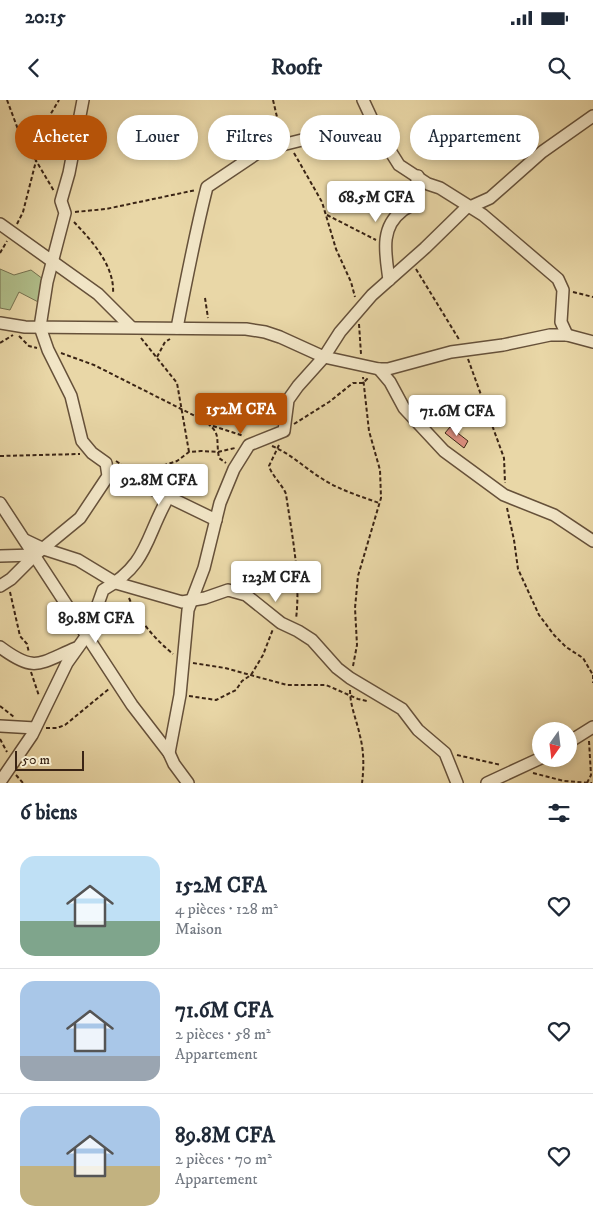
<!DOCTYPE html>
<html lang="fr">
<meta charset="utf-8">
<style>
:root{--surface:#fff;--page:#f6f6f7;--text:#1f2937;--muted:#747a83;--line:#e0e1e3;--accent:#b45309}
body{margin:0;font-family:"IM FELL DW Pica",serif;background:var(--page);color:var(--text);height:100vh;display:flex;flex-direction:column;font-size:19px;white-space:nowrap}
*{box-sizing:border-box;margin:0}
p{font-size:16px;color:var(--muted)}
.icon{flex:none;width:28px;height:28px;fill:none;stroke:currentColor;stroke-width:2;stroke-linecap:round;stroke-linejoin:round}
.map{position:relative;height:683px;overflow:hidden}
.panel{display:flex;flex-direction:column;background:var(--surface);flex:1}
.panel>*{flex:none}
.banner{position:absolute;left:15px;top:15px;width:564px;height:45px;display:flex;gap:10px}
.needle{width:32px;rotate:194deg}
.fabs{position:absolute;left:532px;top:622px;display:grid;gap:10px}
.fabs a{display:grid;place-items:center;width:45px;height:45px;border-radius:50%;background:var(--surface);box-shadow:0 2px 8px #0003;font-size:25px}
.scale{position:absolute;left:15px;bottom:12px;width:69px;box-sizing:border-box;padding-left:5px;border:2px solid #3a2415;border-top:0;font-size:14px;line-height:18px;white-space:nowrap;color:#3a2415;-webkit-text-stroke:4px #f1e5c6;paint-order:stroke}
.price{position:absolute;translate:-50% -42px;padding:0 11px;border-radius:5px;background:#fff;color:#222;font-size:16px;line-height:32px;filter:drop-shadow(0 1px 2px #0008)}
.price::after{content:'';position:absolute;left:50%;top:30px;width:15px;height:11px;margin-left:-8px;background:inherit;clip-path:polygon(0 0,100% 0,50% 100%)}
.price.selected{background:var(--accent);color:#fff}
ul{padding:0;list-style:none}
li{display:flex;align-items:center;gap:15px;height:125px;padding:0 20px}
li+li{border-top:1px solid var(--line)}
li span{display:grid;place-items:center;flex:none;width:140px;height:100px;border-radius:15px;color:#555}
li>.icon{margin-inline-start:auto}
span .icon{width:60px;height:60px;fill:#fffc;stroke-width:1}
li b{font-size:21px}
h2{display:flex;justify-content:space-between;align-items:center;height:60px;padding:0 20px;font-size:21px}
.chip{padding:0 18px;border-radius:22px;background:var(--surface);box-shadow:0 2px 8px #0003;font-size:18px;line-height:45px}
.chip.selected{background:var(--accent);color:#fff}
.status{display:flex;justify-content:space-between;align-items:center;height:35px;padding:0 25px;background:var(--surface);direction:ltr}
.status svg{height:14px;fill:currentColor}
header{display:flex;justify-content:space-between;align-items:center;height:65px;padding:0 20px;background:var(--surface);font-size:22px;font-weight:700}
.map>svg:first-child{display:block}
</style>
<div class="status"><b>20:15</b><svg viewBox="0 0 49 12"><path d="M0 12V9h3v3zM5 12V6h3v6zM10 12V3h3v9zM15 12V0h3v12zM26 1h20v11H26zM47 4h2v5h-2z"/></svg></div>
<header><svg class="icon" aria-label="back" viewBox="0 0 24 24"><path d="M15 5l-7 7 7 7"/></svg>Roofr<svg class="icon" aria-label="search" viewBox="0 0 24 24"><circle cx="10" cy="10" r="6"/><path d="M15 15l6 6"/></svg></header>
<div class="map">
<svg width="593" height="683" viewBox="0 0 593 683">
<rect width="100%" height="100%" fill="#e9d7a7"/>
<filter id="stains"><feTurbulence type="fractalNoise" baseFrequency=".004" numOctaves="4"/><feColorMatrix values="0 0 0 0 .2 0 0 0 0 .09 0 0 0 0 .02 0 0 0 .5 -.17"/></filter>
<radialGradient id="worn" r=".72"><stop offset=".6" stop-color="#630" stop-opacity="0"/><stop offset="1" stop-color="#630" stop-opacity=".3"/></radialGradient>
<path fill="#b1bf8b" stroke="#767250" d="M0 169 14 175 31 170 47 182 44 205 19 192 10 210 0 208Z"/>
<path fill="#df9082" stroke="#3a2415" d="M450 327 468 341 464 348 445 333Z"/>
<g fill="none" stroke-linecap="round" stroke-linejoin="round">
<defs>
<g id="minor">
<path d="M363 0 377 30 399 65 428 84 440 88 483 115 558 179 563 190 561 222 567 235"/>
<path d="M470 107 490 98 542 52 593 16"/>
<path d="M0 124 98 194 131 227"/>
<path d="M389 180C386 156 379 128 402 111 405 108 408 108 412 105L418 76"/>
<path d="M0 223 25 227 246 229 265 232 280 237 324 257 379 269H388L451 252 503 245 550 235H567L593 242"/>
<path d="M177 228C186 181 195 134 207 87L256 54 274 47 374 22"/>
<path d="M379 269 390 282 404 308 444 351 504 395 554 415 593 441"/>
<path d="M108 376 150 388 216 420"/>
<path d="M0 403 132 605 169 653 174 664 188 683"/>
<path d="M25 440 44 449 78 460 116 483 182 502 205 498 228 490 246 495 281 523 298 531 312 540 337 568 350 578 402 609 418 630 445 653 457 683"/>
<path d="M0 456 35 455"/>
<path d="M0 486 11 479 35 455 80 418 108 376 106 363 92 353 82 341 71 296 48 250 40 227 47 182 65 113 61 101 69 73 83 0"/>
<path d="M0 547C35 573 38 564 76 548"/>
<path d="M0 626 35 628"/>
<path d="M569 642 593 627"/>
<path d="M169 653 180 595 188 510 204 468 220 403 234 369 249 345 284 331 288 300 298 286 324 257 340 232 372 195 425 148 468 106"/>
<path d="M0 682 32 635 67 563 87 535 103 490C149 464 145 437 169 396"/>
<path d="M487 683 541 658"/>
</g>
</defs>
<use href="#minor" stroke="#66513a" stroke-width="14"/>
<g stroke="#3a2415" stroke-width="2" stroke-dasharray="4 2.5" stroke-linecap="butt">
<path d="M7 0 19 32 54 91"/>
<path d="M273 0 281 34"/>
<path d="M294 53 322 102 336 149 351 182 355 197"/>
<path d="M75 112 106 109 196 90"/>
<path d="M327 115 376 140"/>
<path d="M74 122C92 141 115 166 113 194"/>
<path d="M17 124 23 112 36 61 40 32 59 0"/>
<path d="M0 153 7 141"/>
<path d="M416 169 460 241"/>
<path d="M573 192 593 197"/>
<path d="M205 198 208 218"/>
<path d="M359 224 361 254"/>
<path d="M19 236 29 246 37 248"/>
<path d="M141 238 177 283 189 352"/>
<path d="M0 243 13 235"/>
<path d="M61 253 94 265 201 319C223 333 215 336 219 358L226 363"/>
<path d="M157 257 165 242 170 239"/>
<path d="M468 259 504 358 505 383"/>
<path d="M294 324 329 302 353 283H363L369 277"/>
<path d="M213 326 244 336"/>
<path d="M279 345 269 366C272 376 282 384 286 394 292 436 301 477 296 519"/>
<path d="M272 346C291 354 305 368 321 378 339 390 360 396 379 403"/>
<path d="M0 356 80 354"/>
<path d="M116 361 132 372 141 373 177 361 189 352 201 351 218 352 235 348"/>
<path d="M507 408 514 440 518 469 539 515 554 535 566 547 583 558 593 575"/>
<path d="M10 492 20 536 27 544 29 553"/>
<path d="M129 498C138 520 155 539 173 554"/>
<path d="M193 563 225 568 287 585H326L358 599 367 601"/>
<path d="M353 566 357 545 355 508 358 476 381 398 380 370 369 331 363 277"/>
<path d="M31 572 39 596"/>
<path d="M593 575V583"/>
<path d="M350 590C350 606 357 621 360 636 364 651 364 668 362 683"/>
<path d="M189 596 216 600 236 590 242 581 251 575 263 555 273 529"/>
<path d="M0 606 14 617"/>
<path d="M46 628H57L65 625 110 588"/>
<path d="M0 639 7 652"/>
<path d="M457 655 501 665"/>
<path d="M533 673 564 681 592 683"/>
<path d="M16 675 23 683"/>
<path d="M587 683 591 675 589 641"/>
</g>
<use href="#minor" stroke="#f1e5c6" stroke-width="11"/>
</g>
<rect width="100%" height="100%" filter="url(#stains)"/>
<rect width="100%" height="100%" fill="url(#worn)"/>
</svg>
<div class="fabs">
<a><svg class="needle" viewBox="-14 -14 28 28"><path d="M0-13l5 13h-10z" fill="#e53935"/><path d="M0 13l5-13h-10z" fill="#747a83"/></svg></a>
</div>
<div class="scale">50 m</div>
<b class="price" style="left:376px;top:123px">68.5M CFA</b>
<b class="price selected" style="left:241px;top:335px">152M CFA</b>
<b class="price" style="left:457px;top:337px">71.6M CFA</b>
<b class="price" style="left:159px;top:406px">92.8M CFA</b>
<b class="price" style="left:276px;top:503px">123M CFA</b>
<b class="price" style="left:96px;top:544px">89.8M CFA</b>
<div class="banner">
<a class="chip selected">Acheter</a>
<a class="chip">Louer</a>
<a class="chip">Filtres</a>
<a class="chip">Nouveau</a>
<a class="chip">Appartement</a>
</div>
</div>
<section class="panel">
<h2>6 biens<svg class="icon" aria-label="filters" viewBox="0 0 24 24"><path d="M4 7h16M4 17h16"/><circle cx="9" cy="7" r="2"/><circle cx="15" cy="17" r="2"/></svg></h2>
<ul>
<li><span style="background:linear-gradient(#bfe0f5 65%,#7fa58c 0)"><svg class="icon" aria-label="home" viewBox="0 0 24 24"><path d="M3 11l9-7 9 7M6 9v11h12V9"/></svg></span><div><b>152M CFA</b><p>4 pièces · 128 m²</p><p>Maison</p></div><svg class="icon" aria-label="heart" viewBox="0 0 24 24"><path d="M12 20l-8-8c-3-5 5-10 8-4 3-6 11-1 8 4z"/></svg></li>
<li><span style="background:linear-gradient(#a9c7e8 75%,#9aa5b1 0)"><svg class="icon" aria-label="home" viewBox="0 0 24 24"><path d="M3 11l9-7 9 7M6 9v11h12V9"/></svg></span><div><b>71.6M CFA</b><p>2 pièces · 58 m²</p><p>Appartement</p></div><svg class="icon" aria-label="heart" viewBox="0 0 24 24"><path d="M12 20l-8-8c-3-5 5-10 8-4 3-6 11-1 8 4z"/></svg></li>
<li><span style="background:linear-gradient(#a9c7e8 60%,#c2b280 0)"><svg class="icon" aria-label="home" viewBox="0 0 24 24"><path d="M3 11l9-7 9 7M6 9v11h12V9"/></svg></span><div><b>89.8M CFA</b><p>2 pièces · 70 m²</p><p>Appartement</p></div><svg class="icon" aria-label="heart" viewBox="0 0 24 24"><path d="M12 20l-8-8c-3-5 5-10 8-4 3-6 11-1 8 4z"/></svg></li>
</ul>
</section>
